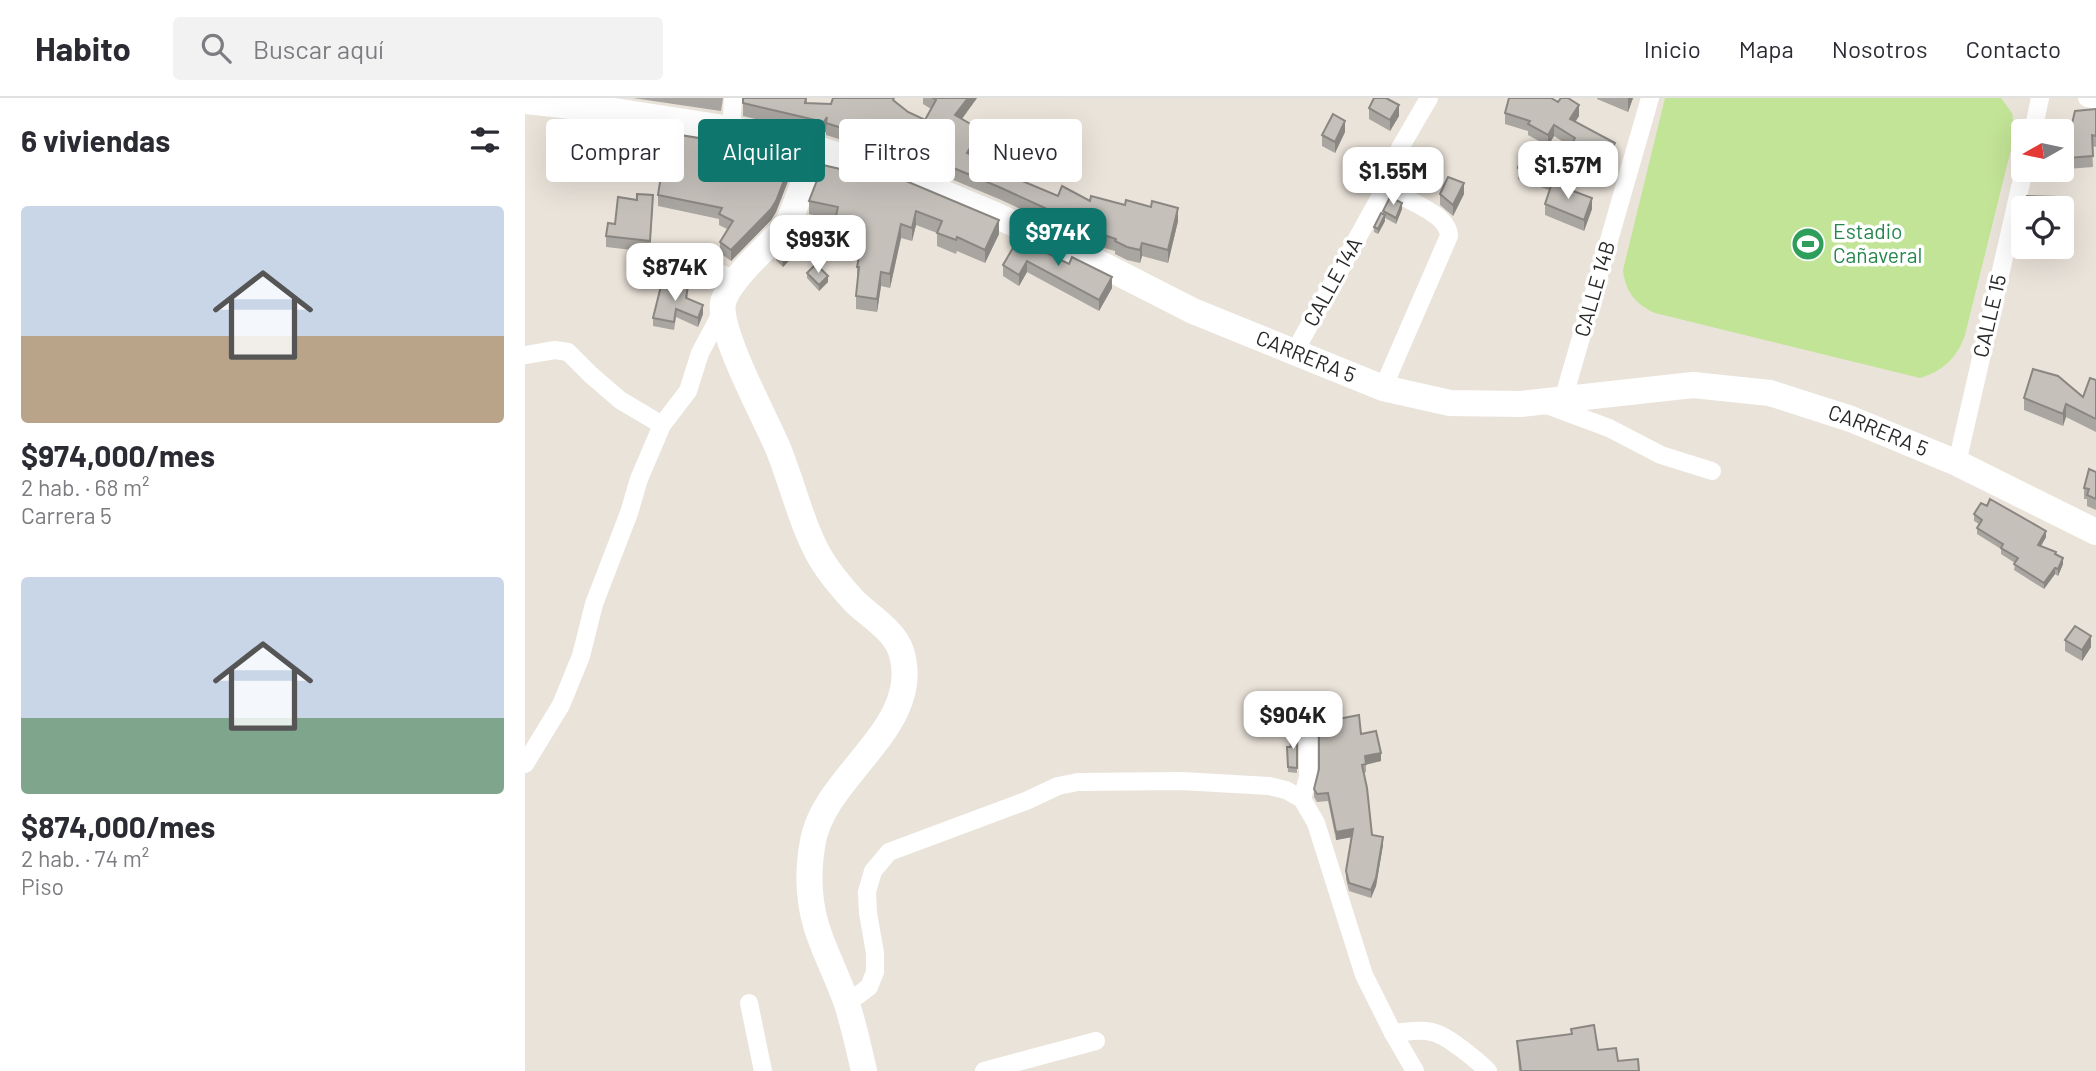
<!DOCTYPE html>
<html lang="es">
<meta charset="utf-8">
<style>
:root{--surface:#fff;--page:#f2f2f3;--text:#2b2b33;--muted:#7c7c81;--line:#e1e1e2;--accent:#0f766e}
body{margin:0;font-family:Barlow,sans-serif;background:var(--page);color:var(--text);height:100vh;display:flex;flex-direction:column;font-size:26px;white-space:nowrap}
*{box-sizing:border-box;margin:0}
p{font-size:23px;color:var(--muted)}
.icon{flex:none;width:38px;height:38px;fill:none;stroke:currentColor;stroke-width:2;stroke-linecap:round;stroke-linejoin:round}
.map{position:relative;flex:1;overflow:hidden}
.side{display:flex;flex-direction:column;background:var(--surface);width:525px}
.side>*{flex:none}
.guide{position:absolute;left:21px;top:21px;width:665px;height:63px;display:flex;gap:14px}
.needle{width:46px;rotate:261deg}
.controls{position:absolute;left:1486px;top:21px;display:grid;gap:14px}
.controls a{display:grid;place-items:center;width:63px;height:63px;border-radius:7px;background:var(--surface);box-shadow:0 7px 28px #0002;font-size:35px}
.price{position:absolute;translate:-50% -60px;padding:0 16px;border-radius:14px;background:#fff;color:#222;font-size:23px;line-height:46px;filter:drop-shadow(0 2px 4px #0008)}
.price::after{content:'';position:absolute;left:50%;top:42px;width:21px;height:16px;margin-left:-10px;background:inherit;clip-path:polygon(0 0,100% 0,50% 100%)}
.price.selected{background:var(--accent);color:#fff}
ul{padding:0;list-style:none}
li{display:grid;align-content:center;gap:14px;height:371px;padding:0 21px}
li span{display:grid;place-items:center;height:217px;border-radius:7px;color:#555}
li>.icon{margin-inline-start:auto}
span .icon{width:126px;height:126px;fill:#fffc;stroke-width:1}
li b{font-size:30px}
h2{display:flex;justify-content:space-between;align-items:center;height:84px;padding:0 21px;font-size:30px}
.chip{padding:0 24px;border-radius:7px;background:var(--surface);box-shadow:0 7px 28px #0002;font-size:24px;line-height:63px}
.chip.selected{background:var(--accent);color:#fff}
header{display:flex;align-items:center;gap:42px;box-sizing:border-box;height:98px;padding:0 35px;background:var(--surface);border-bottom:2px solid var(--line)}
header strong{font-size:33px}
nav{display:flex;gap:38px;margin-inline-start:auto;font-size:24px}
.search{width:490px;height:63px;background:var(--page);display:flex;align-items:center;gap:18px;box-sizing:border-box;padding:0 24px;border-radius:7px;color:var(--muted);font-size:26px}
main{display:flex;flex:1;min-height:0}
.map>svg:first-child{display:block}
</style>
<header>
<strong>Habito</strong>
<div class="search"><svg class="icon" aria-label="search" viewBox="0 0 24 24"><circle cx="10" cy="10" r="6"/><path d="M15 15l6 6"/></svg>Buscar aquí</div>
<nav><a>Inicio</a><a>Mapa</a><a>Nosotros</a><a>Contacto</a></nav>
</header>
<main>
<section class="side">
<h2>6 viviendas<svg class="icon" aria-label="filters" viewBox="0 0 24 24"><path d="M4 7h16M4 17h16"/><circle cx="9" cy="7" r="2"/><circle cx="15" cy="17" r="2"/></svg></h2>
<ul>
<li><span style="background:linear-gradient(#c9d6e8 60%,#b9a48a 0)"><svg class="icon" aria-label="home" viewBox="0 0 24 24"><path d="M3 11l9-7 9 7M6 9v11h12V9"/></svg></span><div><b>$974,000/mes</b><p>2 hab. · 68 m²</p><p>Carrera 5</p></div></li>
<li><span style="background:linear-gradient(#c9d6e8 65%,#7fa58c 0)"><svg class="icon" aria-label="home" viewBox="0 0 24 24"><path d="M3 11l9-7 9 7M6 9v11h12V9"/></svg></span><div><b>$874,000/mes</b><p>2 hab. · 74 m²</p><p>Piso</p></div></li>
</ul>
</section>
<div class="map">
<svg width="1571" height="973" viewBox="0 0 1571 973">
<rect width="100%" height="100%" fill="#eae3da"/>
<path fill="#c2e496" d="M1140 0H1476L1487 15 1490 35 1440 237C1432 260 1418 273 1395 280L1130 215C1111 207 1100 193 1098 172Z"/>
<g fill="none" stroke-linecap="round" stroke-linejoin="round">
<g stroke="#fff" stroke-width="18">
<path d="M1562 0 1571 2"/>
<path d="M206 31 208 0"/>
<path d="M1508 33 1515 0"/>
<path d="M144 166C170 167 187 171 211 182"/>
<path d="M769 255 861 88 875 50 904 0"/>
<path d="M0 257 30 252 43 254 66 277 95 302 137 327"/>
<path d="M858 290 924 138C923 114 879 103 861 88"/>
<path d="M1038 302 1125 0"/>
<path d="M1022 307 1084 330 1136 357 1187 373"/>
<path d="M1432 365 1499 72"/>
<path d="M0 666 36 607 56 558 69 506 104 415 114 381 137 327 163 293 175 255 198 212"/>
<path d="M777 701 783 679V641"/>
<path d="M224 905 238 973"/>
<path d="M321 906 344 889 350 874V855L343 815 342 794 348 773 364 754 501 703 533 688 553 684 656 683 744 688 761 692 777 701 791 725 839 877 868 935 890 973"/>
<path d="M868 935C882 934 899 930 913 936 926 941 953 963 963 973"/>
<path d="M459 973 571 943"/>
</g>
<g stroke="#fff" stroke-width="26">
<path id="s1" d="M0 3 82 12 206 31 292 51 377 78 468 116 566 161 668 213 858 290 925 305 996 306 1168 287 1245 295 1326 321 1432 365 1571 434"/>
<path d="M292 51 265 121 258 132C242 149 202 184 198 205 193 234 240 319 252 348 268 385 279 439 302 470 310 482 320 493 329 503 344 518 369 532 376 553 400 628 300 676 288 743 283 770 283 800 291 827 299 854 313 879 322 906 329 928 334 951 339 973"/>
</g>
</g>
<g fill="#a9a5a0">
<path d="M108 0H198L196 13Z"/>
<path d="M218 0H282V5L306 6 371 5 383 14 400 22 406 11 398 6V0H452L437 21 456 45 448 58 476 74 533 98 565 103 653 123 643 165 617 158 615 165 602 162 590 156V153L579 150 474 101 383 63 301 37V33L299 37 218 18Z"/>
<path d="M1072 0H1108L1103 14 1072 1Z"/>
<path d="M844 10 874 18 865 33 844 21Z"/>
<path d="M1571 11V49L1567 48 1568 69 1542 71 1541 38H1544Z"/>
<path d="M980 15 1054 18 1050 24 1090 55 1080 76 1046 58V49L1029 38 1023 48 1003 37V33L980 26Z"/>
<path d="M820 34 810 55 797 48V37Z"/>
<path d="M208 48 263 83 251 114 246 122 206 163 195 155V144L202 131 194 127V121L133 108V97L136 82 101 80V69L141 49Z"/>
<path d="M993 70 1029 79 1024 92 993 81Z"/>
<path d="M877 74 904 83 896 95 877 85Z"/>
<path d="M360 77 474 136 460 165 432 153 431 156 412 148V135L391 127 387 143 376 140 365 190 356 188 352 214 331 211V198L333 182H332V169L338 142 310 136V122L284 116V103L360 82Z"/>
<path d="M915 96H939L928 118 915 107Z"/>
<path d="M1020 106 1067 111 1059 133 1020 117Z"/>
<path d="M128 108 125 154 81 149V138L90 126Z"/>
<path d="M877 111 871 126 860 120V123L853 136 849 134V129L858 116V113Z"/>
<path d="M1512 149H1533V159L1512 158Z"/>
<path d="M512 150 587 190 574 213 502 174 494 188 478 178V167Z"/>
<path d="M251 151 273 153 258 169 251 162Z"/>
<path d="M282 175 303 184 294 193 282 180Z"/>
<path d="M163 197 162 201 178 216 173 229 151 219 149 232 128 228V220Z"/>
<path d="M1571 282V334L1541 319 1538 328 1499 312V300L1558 299Z"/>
<path d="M1571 374V412L1562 408V401H1559V390Z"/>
<path d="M1449 416 1521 439 1516 448 1531 457 1538 466 1533 478 1530 476 1519 491 1489 472 1490 465 1476 456V451L1452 436V430L1454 426 1449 423Z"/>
<path d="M1540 542 1566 549 1557 563 1540 553Z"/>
<path d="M813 621 836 636 856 663 841 666V674L839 675 847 737 858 747 851 788 846 800 824 793 821 781V773L826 739 811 742 803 703 792 704 789 699V691L814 631Z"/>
<path d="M764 634H772V675L763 674 762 649H766Z"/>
<path d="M1046 931 1073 952 1093 963 1114 973H994L992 943 1046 936Z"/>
</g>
<g fill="#8a8682">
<path d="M443 0H452L430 30V17Z"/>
<path d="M1103 0H1108L1103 14Z"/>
<path d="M874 7V18L865 33V22Z"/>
<path d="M1054 7V18L1045 32V21Z"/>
<path d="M302 19 301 33 299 37V24Z"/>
<path d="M820 23V34L810 55V44Z"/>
<path d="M1029 27V38L1023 48V37Z"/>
<path d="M456 32V45L442 68V55Z"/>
<path d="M1090 45V55L1080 76V65Z"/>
<path d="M1029 68V79L1024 92V81Z"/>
<path d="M263 72V83L251 114 246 122 206 163V152Z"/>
<path d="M904 72V83L896 95V84Z"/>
<path d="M939 85V96L928 118V107Z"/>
<path d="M1067 100V111L1059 133V122Z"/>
<path d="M877 105V111L871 126V120Z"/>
<path d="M653 110V123L643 165V152Z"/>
<path d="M391 113V127L387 143V130Z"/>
<path d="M860 117V123L853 136V131Z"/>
<path d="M474 122V136L460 165V152Z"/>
<path d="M376 126V140L365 190V176Z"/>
<path d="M273 142V153L258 169V158Z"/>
<path d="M617 145V158L615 165V152Z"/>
<path d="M502 163V174L494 188V177Z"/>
<path d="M356 174V188L352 214V201Z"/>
<path d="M303 178V184L294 193V187Z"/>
<path d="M587 179V190L574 213V202Z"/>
<path d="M178 207V216L173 229V220Z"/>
<path d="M1541 306V319L1538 328V316Z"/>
<path d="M1521 433V439L1513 453V447Z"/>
<path d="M1538 460V466L1533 478V471Z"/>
<path d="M1530 470V476L1519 491V485Z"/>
<path d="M1566 538V549L1557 563V552Z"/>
<path d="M856 655V663L840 667V658Z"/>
<path d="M828 731V739L811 742V734Z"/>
<path d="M858 739V747L851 788 846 800V792Z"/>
</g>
<g fill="#c5c0ba" stroke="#8a8682" stroke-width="2">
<path d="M218 0H281L280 5 306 6 308 0H369L368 2 383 14 400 22 411 2 408 0H443L430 17 456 32 442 55 476 74 533 98 537 88 565 103 566 98 600 107 601 102 626 109 627 103 653 110 643 152 617 145 615 152 602 149 590 143 591 141 579 137 474 89 383 51 301 25 302 19 299 24 218 5Z"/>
<path d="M849 0H861L874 7 865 22 844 10Z"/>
<path d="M984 0H1026L1033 4 1036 0H1043L1054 7 1045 21 1090 45 1080 65 1046 47 1050 40 1029 27 1023 37 1003 26 1005 23 980 15Z"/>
<path d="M1571 11V38L1567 37 1568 58 1542 60 1541 38H1544L1550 13Z"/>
<path d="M808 16 820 23 810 44 797 37Z"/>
<path d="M176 33 208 39 206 47 241 65 243 62 263 72 251 103 246 111 206 152 195 144 208 123 194 116 197 110 133 97 137 71 101 69 103 46 141 49 143 35 174 40Z"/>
<path d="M997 57 1029 68 1024 81 993 70Z"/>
<path d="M882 65 904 72 896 84 877 74Z"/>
<path d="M298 67 362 82 360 77 381 83 474 122 460 152 432 139 431 142 412 135 417 123 391 113 387 130 376 126 365 176 356 174 352 201 331 198 334 169H332L340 129 310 122 313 109 284 103Z"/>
<path d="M923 79 939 85 928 107 915 96Z"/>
<path d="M1027 85 1067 100 1059 122 1020 106Z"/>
<path d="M112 96 128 97 125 143 81 138 83 125 90 126 93 99 112 102Z"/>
<path d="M1502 98 1533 99V110H1502Z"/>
<path d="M865 99 877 105 871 120 858 113Z"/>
<path d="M856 115 860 117 853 131 849 129Z"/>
<path d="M266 136 273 142 258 158 251 151Z"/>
<path d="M496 136 512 145 510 149 544 166 547 159 587 179 574 202 502 163 494 177 478 167Z"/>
<path d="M291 166 303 178 294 187 282 175Z"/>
<path d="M137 184 163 188 161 200 178 207 173 220 151 211 149 224 128 220Z"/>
<path d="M1508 271 1533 278 1558 299 1565 280 1571 282V321L1541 306 1538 316 1499 300Z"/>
<path d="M1564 371 1571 374V401L1562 397 1564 391 1559 390Z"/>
<path d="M1465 401 1521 433 1513 447 1531 454 1530 456 1538 460 1533 471 1530 470 1519 485 1489 466 1493 460 1476 450 1478 446 1452 430 1457 422 1449 416 1456 405 1462 408Z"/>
<path d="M1550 528 1566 538 1557 552 1540 542Z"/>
<path d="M834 617 836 636 851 633 856 655 840 658 841 666 837 667 842 690 847 737 858 739 851 780 846 792 824 785 821 773 828 731 811 734 803 695 792 696 789 691 794 671V635L815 631 813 621Z"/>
<path d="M764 634H772V670L763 669 762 649H766Z"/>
<path d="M1069 927 1073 952 1091 950 1093 963 1113 961 1114 973H996L992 943 1047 936 1046 931Z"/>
</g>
<defs>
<symbol id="stadium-disc" viewBox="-11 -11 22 22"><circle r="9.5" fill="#2e9e5b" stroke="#fff"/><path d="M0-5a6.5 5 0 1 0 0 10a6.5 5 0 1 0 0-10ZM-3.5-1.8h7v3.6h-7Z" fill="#fff"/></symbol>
</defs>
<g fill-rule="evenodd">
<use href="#stadium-disc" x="1264" y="127" width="38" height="38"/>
</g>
<g text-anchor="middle" stroke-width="7" stroke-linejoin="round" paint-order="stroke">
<g font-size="21" fill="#27864d" stroke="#fff" text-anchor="start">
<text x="1308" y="141">Estadio<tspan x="1308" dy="24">Cañaveral</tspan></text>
</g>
<g font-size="21" fill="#282828" stroke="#fff">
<text transform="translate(808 184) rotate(-61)" y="7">CALLE 14A</text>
<text transform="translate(1070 191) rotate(-74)" y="7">CALLE 14B</text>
<text transform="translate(1465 218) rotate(-77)" y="7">CALLE 15</text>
<text dy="7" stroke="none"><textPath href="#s1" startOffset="828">CARRERA 5</textPath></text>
<text dy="7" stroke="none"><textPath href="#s1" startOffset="1416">CARRERA 5</textPath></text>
</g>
</g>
</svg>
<div class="controls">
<a><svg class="needle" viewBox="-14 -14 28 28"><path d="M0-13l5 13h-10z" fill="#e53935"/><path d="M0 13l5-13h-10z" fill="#7c7c81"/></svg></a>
<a><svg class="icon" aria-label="locate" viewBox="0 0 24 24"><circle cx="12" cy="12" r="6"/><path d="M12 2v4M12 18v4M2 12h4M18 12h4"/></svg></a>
</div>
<b class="price" style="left:1043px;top:103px">$1.57M</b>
<b class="price" style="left:868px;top:109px">$1.55M</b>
<b class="price selected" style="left:533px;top:170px">$974K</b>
<b class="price" style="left:293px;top:177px">$993K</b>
<b class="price" style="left:150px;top:205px">$874K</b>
<b class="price" style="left:768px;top:653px">$904K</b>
<div class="guide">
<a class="chip">Comprar</a>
<a class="chip selected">Alquilar</a>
<a class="chip">Filtros</a>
<a class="chip">Nuevo</a>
</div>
</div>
</main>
